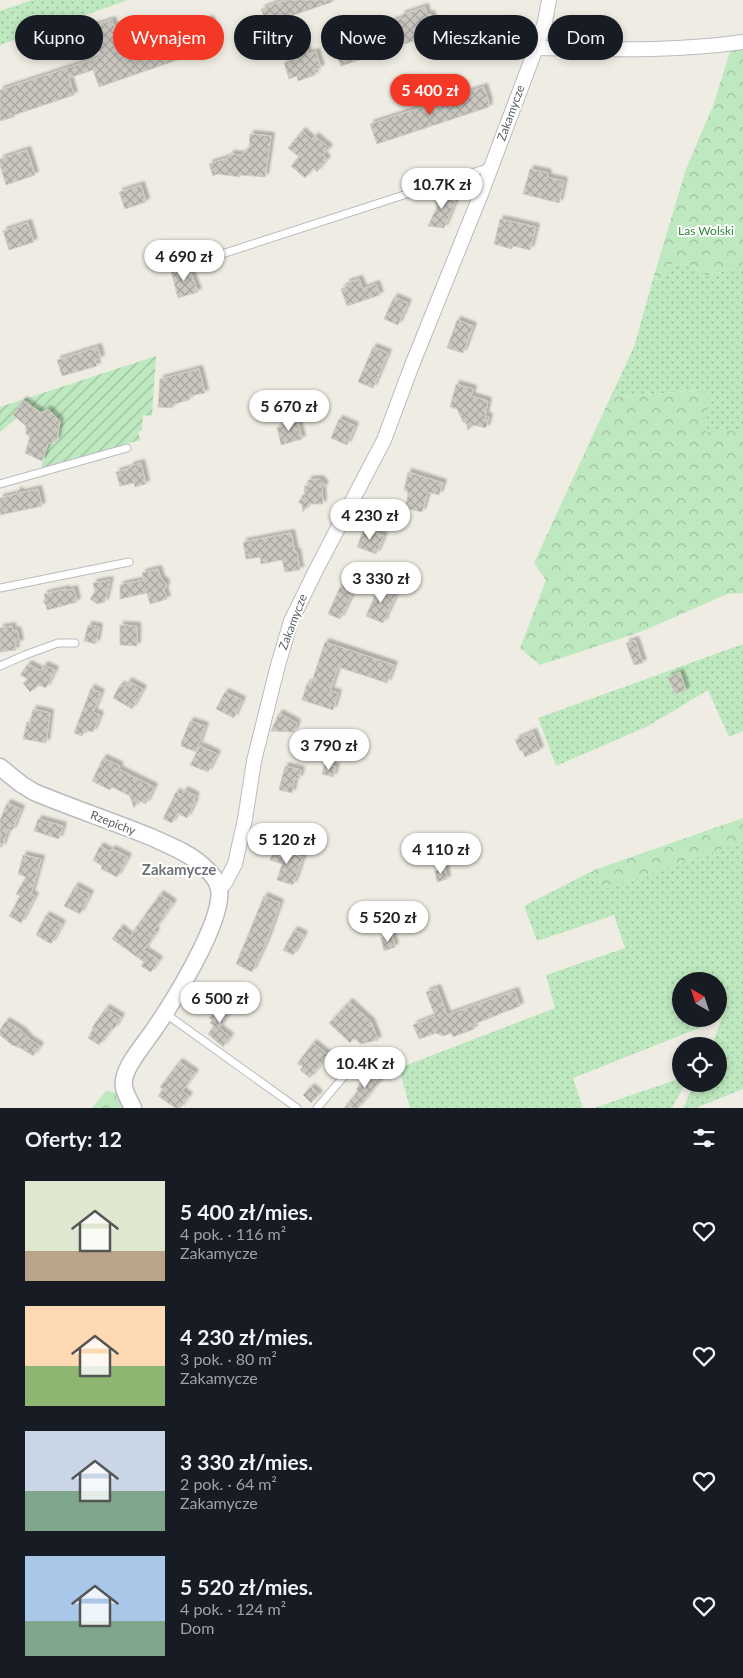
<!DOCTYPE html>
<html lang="pl">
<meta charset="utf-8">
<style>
:root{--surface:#171b24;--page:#20242c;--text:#f1f3f6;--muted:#9ea1a6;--accent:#f33826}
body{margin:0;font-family:Lato,sans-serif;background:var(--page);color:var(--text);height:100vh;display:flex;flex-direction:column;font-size:19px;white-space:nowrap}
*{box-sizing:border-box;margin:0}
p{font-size:16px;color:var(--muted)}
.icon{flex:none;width:28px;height:28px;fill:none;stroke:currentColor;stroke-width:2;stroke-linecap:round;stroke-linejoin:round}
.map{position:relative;height:1108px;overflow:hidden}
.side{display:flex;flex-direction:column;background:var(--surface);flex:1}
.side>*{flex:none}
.guide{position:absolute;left:15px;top:15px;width:714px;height:45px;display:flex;gap:10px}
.needle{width:32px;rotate:321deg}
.tools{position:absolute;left:672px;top:972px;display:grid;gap:10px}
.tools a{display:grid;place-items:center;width:55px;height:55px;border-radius:50%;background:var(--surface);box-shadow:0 2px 8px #0003;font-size:25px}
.price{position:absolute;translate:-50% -42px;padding:0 11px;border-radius:18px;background:#fff;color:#222;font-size:16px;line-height:32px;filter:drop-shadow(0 1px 2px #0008)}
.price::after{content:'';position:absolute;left:50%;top:30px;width:15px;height:11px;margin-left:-8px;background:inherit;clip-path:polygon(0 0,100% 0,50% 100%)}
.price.selected{background:var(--accent);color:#fff}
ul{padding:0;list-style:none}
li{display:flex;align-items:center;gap:15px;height:125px;padding:0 25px}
li span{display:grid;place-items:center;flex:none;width:140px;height:100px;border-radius:0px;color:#555}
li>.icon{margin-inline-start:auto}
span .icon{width:60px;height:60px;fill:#fffc;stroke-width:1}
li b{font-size:21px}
h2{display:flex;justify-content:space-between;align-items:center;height:60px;padding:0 25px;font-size:21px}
.pill{padding:0 18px;border-radius:22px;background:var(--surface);box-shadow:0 2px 8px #0003;font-size:18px;line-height:45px}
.pill.selected{background:var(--accent);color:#fff}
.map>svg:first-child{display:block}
</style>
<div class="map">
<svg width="743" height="1108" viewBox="0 0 743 1108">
<defs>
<pattern id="grass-dots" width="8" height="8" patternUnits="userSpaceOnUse" patternTransform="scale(1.25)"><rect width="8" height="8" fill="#bee8bf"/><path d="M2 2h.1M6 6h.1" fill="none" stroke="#9dbf9f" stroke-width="1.8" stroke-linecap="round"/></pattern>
<pattern id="forest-crowns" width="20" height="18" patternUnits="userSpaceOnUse" patternTransform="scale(1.25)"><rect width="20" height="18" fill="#bee8bf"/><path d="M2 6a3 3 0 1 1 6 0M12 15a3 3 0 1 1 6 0" fill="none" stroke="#9dbf9f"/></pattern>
<pattern id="garden-furrows" width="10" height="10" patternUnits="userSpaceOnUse" patternTransform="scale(1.25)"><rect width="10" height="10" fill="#bee8bf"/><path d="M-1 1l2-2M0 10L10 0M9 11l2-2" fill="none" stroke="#9dbf9f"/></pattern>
<pattern id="building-cross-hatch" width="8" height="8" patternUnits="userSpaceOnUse" patternTransform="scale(1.25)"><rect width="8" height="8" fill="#cac7c0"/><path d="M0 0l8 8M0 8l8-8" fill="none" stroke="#a7a5a0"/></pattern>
<filter id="shadow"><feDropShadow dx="3.5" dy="-3.5" stdDeviation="1" flood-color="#0004"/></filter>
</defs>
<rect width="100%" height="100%" fill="#efede3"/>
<g fill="url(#grass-dots)" fill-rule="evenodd">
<path d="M32 0H128L0 45V11Z"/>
<path d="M670 264 691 265 707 276 743 266V431L706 432 708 389 610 398 634 347 653 279 661 280Z"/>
<path d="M743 644V731L729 737 708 690 648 726 556 766 538 718Z"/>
<path d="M743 842V1089L696 1108H683L694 1084H719V1046H711L722 1019 573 1078 583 1108H410L399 1068 555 1008 546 975 625 948 614 915 537 941 524 906 594 870 604 889ZM681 981H719V1019H681Z"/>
<path d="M681 1078V1084H685L672 1108H594Z"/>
</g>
<g fill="url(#forest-crowns)">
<path d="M743 42V266L707 276 691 265 670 264 661 280 653 279 686 169 713 106 732 45Z"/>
<path d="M709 389 706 432 743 430V593L727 594 643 631 540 665 520 648 546 580 534 563 610 398Z"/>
<path d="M743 818V842L604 889 594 870Z"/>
<path d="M106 1091 117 1093 122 1108H92Z"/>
</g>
<path fill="url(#garden-furrows)" d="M156 356 152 416 143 415 142 430 138 432 140 440 41 468 48 441 14 415 16 419 0 432V407Z"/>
<g fill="url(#building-cross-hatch)" stroke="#d4cec1" filter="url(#shadow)">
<path d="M285 0H332V2L267 24 261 9Z"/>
<path d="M425 7 427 15 431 14 436 31 427 34 428 37 400 45 391 22 402 18 401 15Z"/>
<path d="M210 19 214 28 203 32 209 49 99 87 93 70 69 78 74 95 14 115V117L0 121V90L101 57 90 27 112 20 114 26H116L124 47Z"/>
<path d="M506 20 511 33 507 34 509 40 492 46V49L484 52 482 49 469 54 465 40 467 39 465 33Z"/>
<path d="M366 23 375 52 370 54 371 56 341 66 329 36Z"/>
<path d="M305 44 308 54 316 52 321 68 314 70 315 75 298 81 297 76 289 79 284 63 291 60 288 49Z"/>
<path d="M484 87 489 103 488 104 489 107 377 144 370 124Z"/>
<path d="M302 131 312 140 315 136 329 148 323 155 327 159 317 172 313 168 305 178 291 166 299 157 288 148Z"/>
<path d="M250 134 271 136 265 177 240 175V177L217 174 213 176 209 164 230 157V154L241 155 249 148Z"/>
<path d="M27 150 35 175 6 185 0 165V159Z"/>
<path d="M530 169 548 173 547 177 564 181 559 203 523 194Z"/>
<path d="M141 185 146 202 125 209 119 192Z"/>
<path d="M452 192 455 202 444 228 428 226 437 207 434 198Z"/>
<path d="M500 219 536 227 530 250 513 246 512 249 494 244Z"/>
<path d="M28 223 34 242 9 250 3 231Z"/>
<path d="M188 266 198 292 178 298 171 271Z"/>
<path d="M359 279 363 289 376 284 380 295 347 306 341 289 347 286 346 283Z"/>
<path d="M394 297 408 303 398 325 384 319Z"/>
<path d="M457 320 473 326 463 353 447 348Z"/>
<path d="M98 347 101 359 95 360 97 366 62 376 57 360Z"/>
<path d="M373 347 388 353 373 388 358 382Z"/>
<path d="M199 369 205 393 190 396 189 400 174 404 172 408 158 407 160 379Z"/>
<path d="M456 384 473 389 471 396 488 401 485 416 489 417 486 428 473 425 468 430 466 423 463 422 457 409 450 407Z"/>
<path d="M23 400 41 413 48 409 60 421 57 440 48 444 42 461 25 453 30 437 26 434V426L13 415Z"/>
<path d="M297 419 302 439 281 445 277 427 283 426 282 423Z"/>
<path d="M339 419 355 426 347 445 331 438Z"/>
<path d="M141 463 146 484 135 487 134 483 120 486 116 472 131 468 130 466Z"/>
<path d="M408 472 443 483 439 495 428 492 422 512 405 508 408 494 407 491 404 490Z"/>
<path d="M320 479 325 485 322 489 323 504H309L303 512 302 505 298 502 302 498V495H305L304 486H308V480Z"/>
<path d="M38 489 42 506 0 515V498L16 494 18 490 21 493Z"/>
<path d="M364 528 384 536 376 554 357 547Z"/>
<path d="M291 533 295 552H297L300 570 285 572 282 560 261 564 260 557 246 559 243 542Z"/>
<path d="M158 569 161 579 165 582 166 586 164 590 167 599 150 604 147 593 120 599V585L144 580 142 573Z"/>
<path d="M110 580 105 602 97 604 90 599 95 592 93 583Z"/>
<path d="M380 584 397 592 383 623 366 616Z"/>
<path d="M340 587 352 594 340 619 328 614Z"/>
<path d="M66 589V591L74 589 77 602 47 610 46 605 43 602 45 598 44 594Z"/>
<path d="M88 625 99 627 96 644 84 641Z"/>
<path d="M120 625 137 626V646L120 645Z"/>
<path d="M12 626 13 631 17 630 20 643 15 644 16 650 0 652V628Z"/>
<path d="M635 640 643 663 634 665 626 643Z"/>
<path d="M325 642 394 665 387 683 338 667 330 691 338 693 333 710 302 700 307 683 311 684Z"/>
<path d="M28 664 41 671 44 665 55 670 46 688 39 685 30 692 23 683 28 679 20 675Z"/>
<path d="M680 672 686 690 675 694 668 678Z"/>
<path d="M128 681 143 689 132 709 113 698 120 685 125 687Z"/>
<path d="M91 688 101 693 93 712 100 715 93 732 85 730 82 736 74 733Z"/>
<path d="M225 692 242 700 234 718 216 709Z"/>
<path d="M33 709 50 713 46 743 23 739 27 722 30 723Z"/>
<path d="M279 713 297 723 294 732 271 731Z"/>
<path d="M190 721 205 726 196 752 181 746 182 743H181Z"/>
<path d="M533 732 540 750 525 757 522 750 520 751 515 740Z"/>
<path d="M200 746 217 754 208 772 190 765Z"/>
<path d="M103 758 120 766 118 769 154 787 146 804 138 800 134 808 130 796 112 787 110 790 92 781Z"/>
<path d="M325 764 336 767 333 777 322 774Z"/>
<path d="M285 766 301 770 299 779 295 778 292 793 279 790Z"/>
<path d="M184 790 196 796 193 801H195L187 818 177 813 172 823 163 819 176 792 182 795Z"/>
<path d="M7 803 21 809 12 831 8 829 2 847H0V820Z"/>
<path d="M38 819 63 826 59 839 34 831Z"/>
<path d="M100 846 110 852 112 849 128 857 117 877 101 869 102 866 93 860Z"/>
<path d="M274 848 303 857 293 885 277 880 282 864 270 860Z"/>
<path d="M23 855 41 859 31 894 35 896 21 923 9 916 20 896 16 894 26 877 18 874Z"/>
<path d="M445 868 447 879 437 882 435 871Z"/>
<path d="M75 886 90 894 80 914 64 906Z"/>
<path d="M160 894 173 903 154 930 156 932 144 950 159 960 151 972 141 966 144 962 112 939 120 928 130 936Z"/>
<path d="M264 896 280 903 266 942 252 972 236 964Z"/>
<path d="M46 915 62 924 51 944 36 935Z"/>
<path d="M294 930 304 935 293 955 283 950Z"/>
<path d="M392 935 395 947 384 951 381 938Z"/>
<path d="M437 988 447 1015 515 991 520 1006 472 1025 474 1029 453 1037 451 1033 443 1036 436 1033 419 1039 413 1025 435 1016 426 992Z"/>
<path d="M222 1002 232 1010 219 1028 230 1037 223 1047 208 1034 214 1026 210 1023 212 1020 209 1018Z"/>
<path d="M349 1002 371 1022 378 1040 361 1044 354 1038 350 1043 329 1023Z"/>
<path d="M106 1008 121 1017 114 1029 112 1028 99 1045 88 1038 93 1029 92 1028Z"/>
<path d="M6 1021 22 1031 29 1039 40 1046 33 1056 22 1049 13 1045V1046L0 1035V1030Z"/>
<path d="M313 1043 328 1055 310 1078 300 1070 303 1066 297 1064Z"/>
<path d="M179 1062 195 1073 182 1091 189 1096 180 1108H175L158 1096 163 1089 160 1087Z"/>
<path d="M372 1067 380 1074 376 1079 380 1081 358 1108H344L358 1091 356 1089 366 1078 364 1076Z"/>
<path d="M311 1087 319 1094 311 1103 303 1095Z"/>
</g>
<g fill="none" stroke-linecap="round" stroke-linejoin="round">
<defs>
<g id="service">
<path d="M222 254 490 167"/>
<path d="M0 484 127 448"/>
<path d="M0 588 129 562"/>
<path d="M0 666 25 655 58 643H75"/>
<path d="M166 1014 297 1108"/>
<path d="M317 1108 346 1074"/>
</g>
<g id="minor">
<path d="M536 48C604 49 675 52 743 42"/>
<path d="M219 888 225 883 235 864 245 819 254 761 278 665 291 621 316 570 384 440 412 365 481 194 536 48 545 22 549 0"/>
</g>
<path id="tertiary" d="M0 767 21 784 34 792C72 808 112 821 151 837 168 845 187 852 201 864 208 870 217 879 219 888 225 920 170 1007 151 1034 143 1045 125 1067 124 1080 122 1090 129 1099 133 1108"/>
</defs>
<use href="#service" stroke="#b8bbc0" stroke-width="9"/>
<use href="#minor" stroke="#b8bbc0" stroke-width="16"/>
<use href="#tertiary" stroke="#b8bbc0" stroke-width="19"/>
<use href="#service" stroke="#fff" stroke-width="7"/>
<use href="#minor" stroke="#fff" stroke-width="14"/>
<use href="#tertiary" stroke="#fff" stroke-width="16"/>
</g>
<g text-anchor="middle" stroke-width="4" stroke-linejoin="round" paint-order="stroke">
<g font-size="12" fill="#5b6065" stroke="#fff">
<text transform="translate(511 113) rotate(-70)" y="4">Zakamycze</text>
<text transform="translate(293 622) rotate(-69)" y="4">Zakamycze</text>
<text transform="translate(113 823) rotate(21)" y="4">Rzepichy</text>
</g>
<g font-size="12" fill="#308735" stroke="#fff">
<text x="706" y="235">Las Wolski</text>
</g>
<g font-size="15" font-weight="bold" fill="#6c7277" stroke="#fff">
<text x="179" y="875">Zakamycze</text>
</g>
</g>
</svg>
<div class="tools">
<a><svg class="needle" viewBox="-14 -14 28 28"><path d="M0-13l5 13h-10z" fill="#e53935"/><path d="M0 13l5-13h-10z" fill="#9ea1a6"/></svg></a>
<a><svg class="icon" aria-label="locate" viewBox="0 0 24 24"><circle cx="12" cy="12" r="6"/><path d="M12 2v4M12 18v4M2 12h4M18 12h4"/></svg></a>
</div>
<b class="price selected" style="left:430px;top:116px">5 400 zł</b>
<b class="price" style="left:442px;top:210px">10.7K zł</b>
<b class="price" style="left:184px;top:282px">4 690 zł</b>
<b class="price" style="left:289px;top:432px">5 670 zł</b>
<b class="price" style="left:370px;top:541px">4 230 zł</b>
<b class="price" style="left:381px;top:604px">3 330 zł</b>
<b class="price" style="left:329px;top:771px">3 790 zł</b>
<b class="price" style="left:287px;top:865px">5 120 zł</b>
<b class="price" style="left:441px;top:875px">4 110 zł</b>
<b class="price" style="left:388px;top:943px">5 520 zł</b>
<b class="price" style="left:220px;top:1024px">6 500 zł</b>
<b class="price" style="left:365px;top:1089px">10.4K zł</b>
<div class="guide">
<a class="pill">Kupno</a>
<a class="pill selected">Wynajem</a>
<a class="pill">Filtry</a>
<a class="pill">Nowe</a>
<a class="pill">Mieszkanie</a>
<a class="pill">Dom</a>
</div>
</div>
<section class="side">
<h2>Oferty: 12<svg class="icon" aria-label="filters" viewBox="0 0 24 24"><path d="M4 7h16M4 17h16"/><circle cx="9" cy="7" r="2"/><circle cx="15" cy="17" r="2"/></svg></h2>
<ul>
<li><span style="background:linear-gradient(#dfe7d0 70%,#b9a48a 0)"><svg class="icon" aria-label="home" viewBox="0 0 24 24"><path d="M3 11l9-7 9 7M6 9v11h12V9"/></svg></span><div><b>5 400 zł/mies.</b><p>4 pok. · 116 m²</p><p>Zakamycze</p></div><svg class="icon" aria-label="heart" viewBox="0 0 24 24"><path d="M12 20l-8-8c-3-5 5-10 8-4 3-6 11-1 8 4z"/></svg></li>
<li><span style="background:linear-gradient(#ffd9b3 60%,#8fb573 0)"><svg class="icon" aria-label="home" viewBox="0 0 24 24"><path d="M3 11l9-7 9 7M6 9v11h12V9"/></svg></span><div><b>4 230 zł/mies.</b><p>3 pok. · 80 m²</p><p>Zakamycze</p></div><svg class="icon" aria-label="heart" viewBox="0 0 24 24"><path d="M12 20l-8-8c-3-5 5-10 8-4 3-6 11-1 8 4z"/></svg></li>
<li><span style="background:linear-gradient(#c9d6e8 60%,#7fa58c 0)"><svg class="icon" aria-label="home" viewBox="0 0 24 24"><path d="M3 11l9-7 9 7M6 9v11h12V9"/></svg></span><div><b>3 330 zł/mies.</b><p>2 pok. · 64 m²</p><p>Zakamycze</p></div><svg class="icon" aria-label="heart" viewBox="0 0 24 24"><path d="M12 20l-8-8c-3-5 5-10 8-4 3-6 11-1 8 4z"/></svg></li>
<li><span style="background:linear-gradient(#a9c7e8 65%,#7fa58c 0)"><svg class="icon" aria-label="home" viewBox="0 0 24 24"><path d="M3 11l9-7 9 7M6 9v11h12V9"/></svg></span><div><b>5 520 zł/mies.</b><p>4 pok. · 124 m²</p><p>Dom</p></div><svg class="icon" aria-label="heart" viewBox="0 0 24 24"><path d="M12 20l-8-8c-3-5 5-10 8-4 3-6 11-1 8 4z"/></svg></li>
</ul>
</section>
